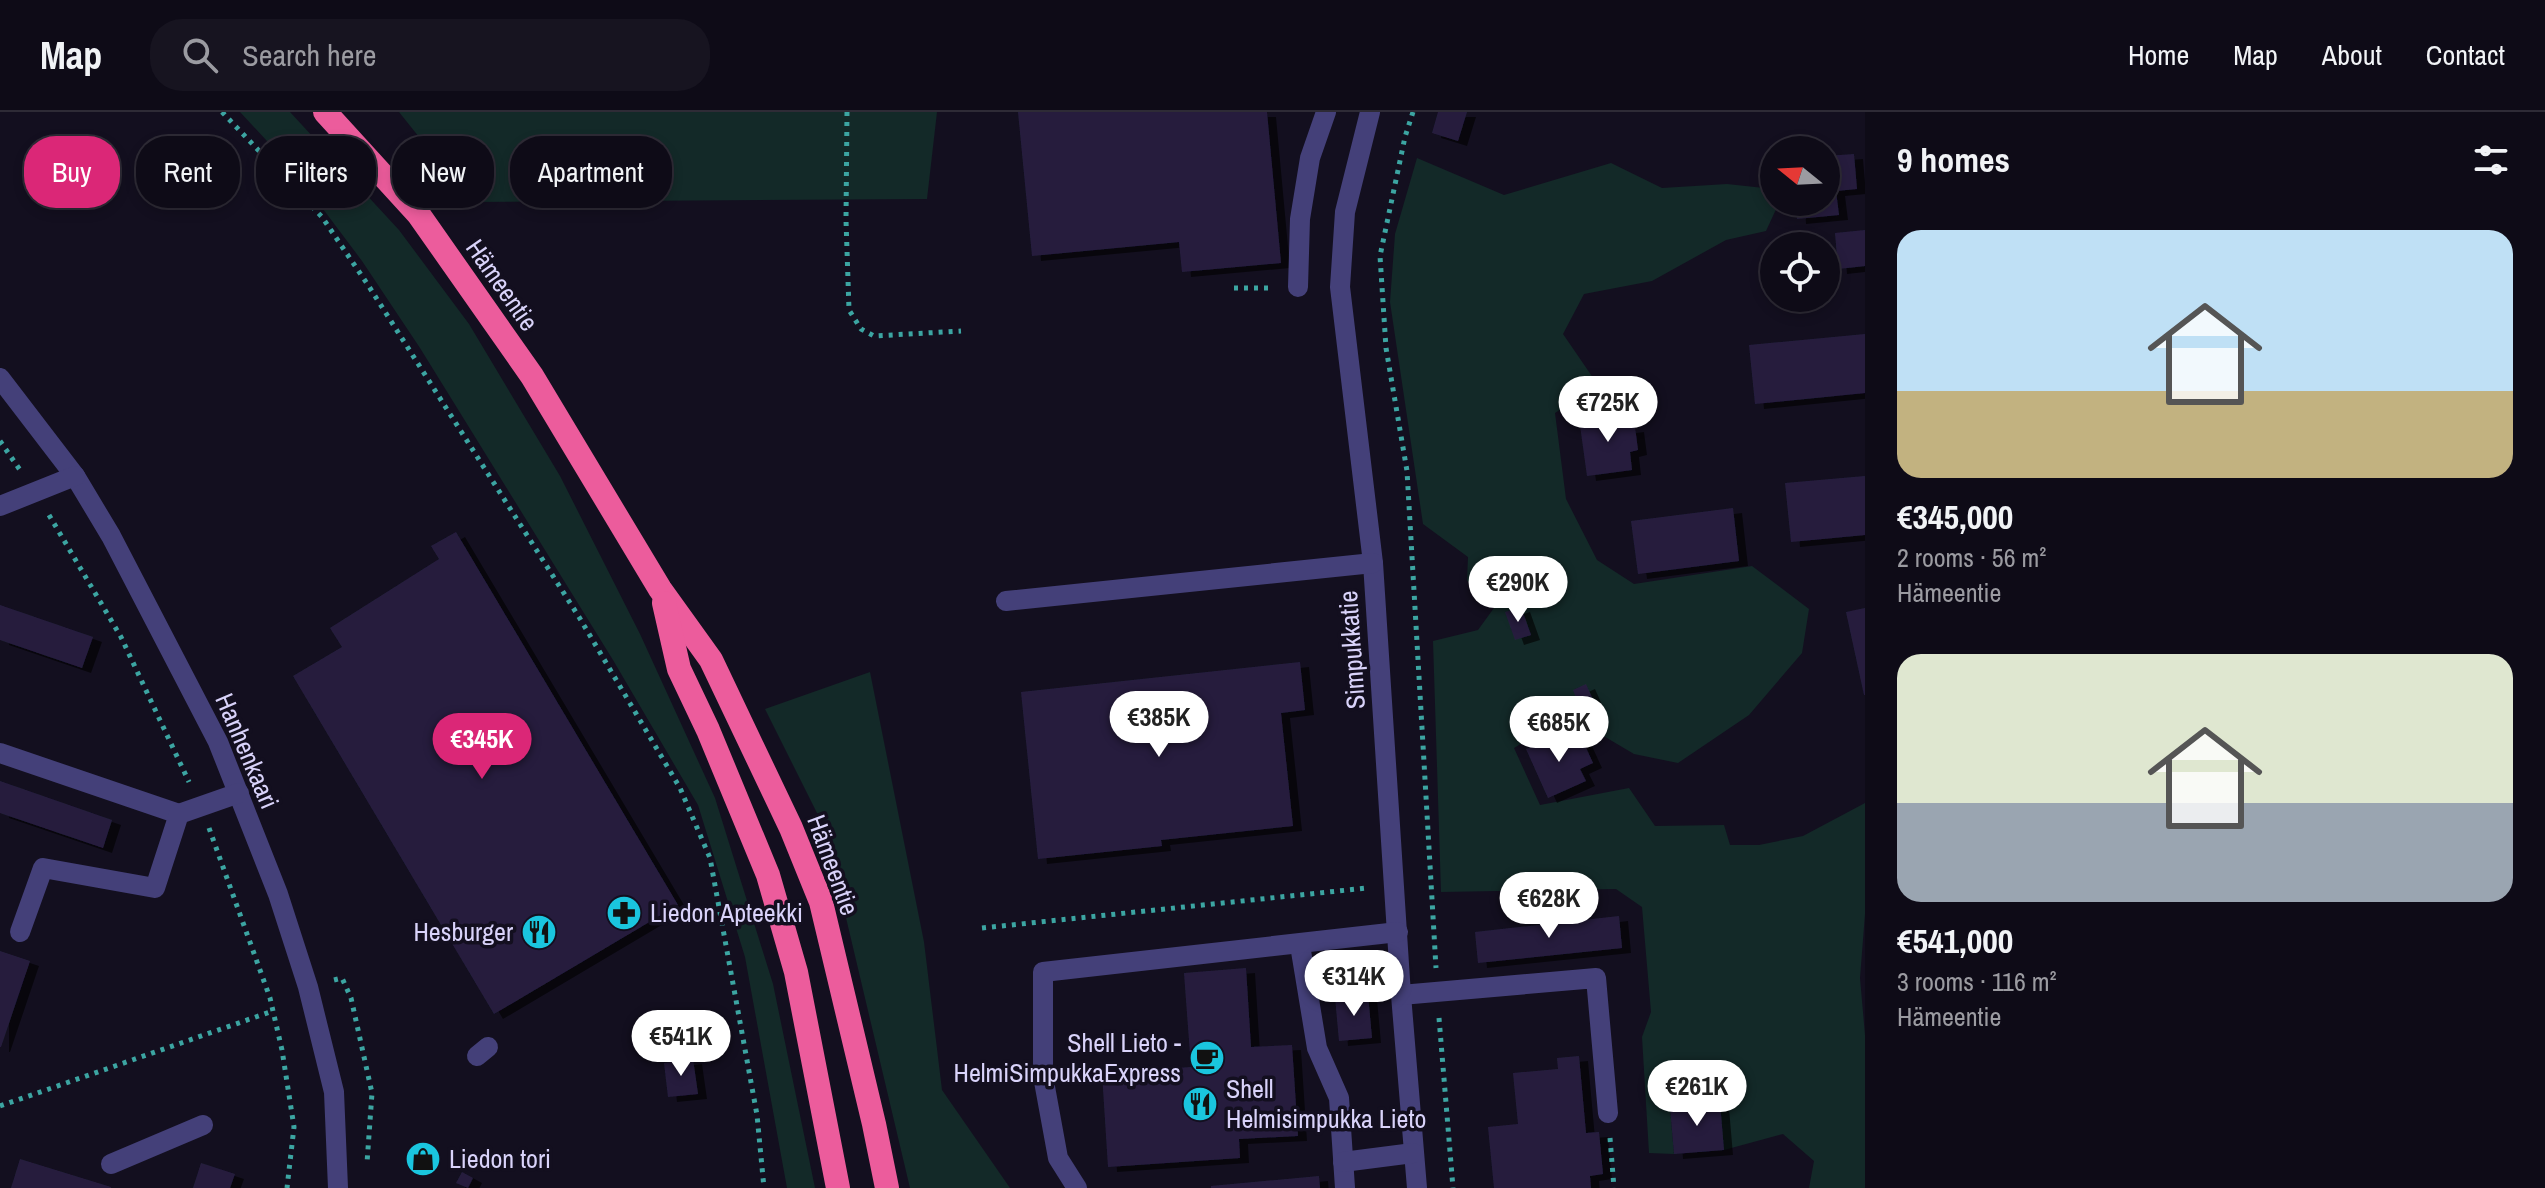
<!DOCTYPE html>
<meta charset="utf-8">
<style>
:root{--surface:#0e0b17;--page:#171420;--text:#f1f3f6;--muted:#9b9ba1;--line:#2e2b36;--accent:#db2777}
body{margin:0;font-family:"Archivo Narrow",sans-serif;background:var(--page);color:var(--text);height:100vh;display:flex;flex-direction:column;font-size:30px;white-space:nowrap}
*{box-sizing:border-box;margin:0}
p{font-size:26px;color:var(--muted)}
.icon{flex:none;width:44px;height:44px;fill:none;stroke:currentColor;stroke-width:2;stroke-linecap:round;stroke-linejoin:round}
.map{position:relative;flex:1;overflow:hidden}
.side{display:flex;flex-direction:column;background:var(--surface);width:680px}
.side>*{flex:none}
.top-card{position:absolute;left:24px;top:24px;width:760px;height:72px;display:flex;gap:16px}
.needle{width:52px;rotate:288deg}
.controls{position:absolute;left:1760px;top:24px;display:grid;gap:16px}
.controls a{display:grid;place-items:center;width:80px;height:80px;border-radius:50%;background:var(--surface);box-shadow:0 4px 12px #0003,0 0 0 2px var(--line);font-size:40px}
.price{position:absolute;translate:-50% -68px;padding:0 18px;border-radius:28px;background:#fff;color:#222;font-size:26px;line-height:52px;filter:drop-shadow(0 2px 4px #0008)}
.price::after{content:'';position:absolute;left:50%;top:48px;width:24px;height:18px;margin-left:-12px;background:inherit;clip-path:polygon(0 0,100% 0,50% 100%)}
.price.selected{background:var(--accent);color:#fff}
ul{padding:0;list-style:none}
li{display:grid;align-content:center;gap:16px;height:424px;padding:0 32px}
li span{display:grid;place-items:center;height:248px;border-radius:24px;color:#555}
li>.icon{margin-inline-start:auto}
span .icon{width:144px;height:144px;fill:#fffc;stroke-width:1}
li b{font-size:34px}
h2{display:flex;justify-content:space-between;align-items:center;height:96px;padding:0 32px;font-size:34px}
.chip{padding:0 28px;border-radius:32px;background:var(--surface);box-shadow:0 4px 12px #0003,0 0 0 2px var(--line);font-size:28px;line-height:72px}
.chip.selected{background:var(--accent);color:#fff}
header{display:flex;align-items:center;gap:48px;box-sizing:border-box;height:112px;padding:0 40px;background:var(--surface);border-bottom:2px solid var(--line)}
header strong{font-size:38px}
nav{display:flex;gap:44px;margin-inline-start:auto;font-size:28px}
.search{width:560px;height:72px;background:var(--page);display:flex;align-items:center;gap:20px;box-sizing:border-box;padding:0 28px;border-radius:32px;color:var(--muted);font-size:30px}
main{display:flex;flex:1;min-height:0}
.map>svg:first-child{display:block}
</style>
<header>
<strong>Map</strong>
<div class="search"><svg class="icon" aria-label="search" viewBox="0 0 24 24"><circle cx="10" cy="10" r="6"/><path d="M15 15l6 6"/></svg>Search here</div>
<nav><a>Home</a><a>Map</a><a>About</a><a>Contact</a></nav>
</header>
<main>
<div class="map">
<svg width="1865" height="1076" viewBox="0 0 1865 1076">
<defs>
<filter id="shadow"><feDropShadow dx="9" dy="5" stdDeviation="0" flood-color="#0009"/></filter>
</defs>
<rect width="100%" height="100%" fill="#130f1f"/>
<g fill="#132928">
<path d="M240 0H290L399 118 469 212 560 364 640 522 715 686 773 872 815 1076H787L745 845 698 693 613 548 420 236 362 149 293 57Z"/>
<path d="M399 0H937L927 87 471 90Z"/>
<path d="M1417 46 1504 83 1611 51 1662 76 1727 72 1764 76 1778 93 1766 119 1726 128 1652 169 1584 182 1563 222 1598 273 1555 301 1566 387 1597 448 1634 472 1752 454 1809 497 1802 541 1749 603 1678 651 1634 642 1590 616 1549 615 1514 636 1540 693 1629 676 1655 714 1724 713 1730 733H1759L1803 724 1865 691V802L1860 866 1865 923V1076H1809L1814 1049 1783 1022 1724 1038 1719 991 1670 995 1674 1042 1649 1041 1642 925 1651 900 1642 795 1616 777 1441 780 1433 529 1478 518 1502 485 1467 469 1468 445 1423 412 1390 190 1395 122Z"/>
<path d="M870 560 924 830 942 978 1010 1076H910L825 717 765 597Z"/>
</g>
<g fill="#251e3e" filter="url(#shadow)">
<path d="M1018 0H1267L1281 151 1182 160 1179 130 1032 144Z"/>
<path d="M1438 0H1467L1458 29 1432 21Z"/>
<path d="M1854 42 1857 77 1836 79 1839 103 1797 107 1796 90H1826V44Z"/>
<path d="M1865 118V154L1838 157 1835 121Z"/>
<path d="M1865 222V281L1755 292 1749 233Z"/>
<path d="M1625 300 1627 316 1635 315 1638 338 1630 340 1632 358 1587 364 1579 306Z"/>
<path d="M1865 364V423L1791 430 1785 371Z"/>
<path d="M1733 396 1739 449 1638 462 1631 409Z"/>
<path d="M456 420 678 793 494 902 293 564 342 535 330 516 439 447 431 434Z"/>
<path d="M0 493 93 525 82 556 0 528Z"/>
<path d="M1521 495 1531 523 1515 528 1505 500Z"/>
<path d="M1865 496V583H1864L1846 500Z"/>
<path d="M1300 550 1305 598 1281 601 1293 714 1161 728 1162 734 1038 747 1021 580Z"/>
<path d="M1586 572 1594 590 1580 596 1573 578Z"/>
<path d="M1563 621 1569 634 1582 627 1593 651 1580 657 1586 669 1548 686 1526 637Z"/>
<path d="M0 669 112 708 103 736 0 701Z"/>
<path d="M1619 804 1622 836 1478 851 1475 820Z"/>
<path d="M0 839 30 849 1 935H0Z"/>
<path d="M1246 856 1251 935 1292 933 1298 1024 1239 1027 1240 1046 1108 1055 1102 961 1191 955 1184 861Z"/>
<path d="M1368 882 1372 926 1339 929 1335 885Z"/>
<path d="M1579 944 1586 1021 1599 1020 1603 1062 1590 1064 1591 1076H1494L1488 1015 1518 1012 1513 961 1558 957 1557 946Z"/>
<path d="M693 947 698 982 668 985 664 951Z"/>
<path d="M1720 991 1724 1038 1674 1042 1670 995Z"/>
<path d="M20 1047 111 1075V1076H11Z"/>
<path d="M201 1051 235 1062 230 1076H193Z"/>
<path d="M462 1060 473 1066 468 1076 456 1071Z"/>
<path d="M1319 1064 1320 1076H1211V1074Z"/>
</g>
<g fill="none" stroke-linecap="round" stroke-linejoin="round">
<g stroke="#3ca5a2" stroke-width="5" stroke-dasharray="4 6" stroke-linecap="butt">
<path d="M222 0 322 105 368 173 579 505 680 676 710 746 757 1003 764 1076"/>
<path d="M847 0 846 108 849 198 861 217 874 224 961 219"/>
<path d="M1413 0 1405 25 1380 144 1386 236 1407 359 1436 856"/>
<path d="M1234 176H1272"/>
<path d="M0 329 20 358"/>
<path d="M49 403 121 525 189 670"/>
<path d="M209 716 270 886 282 938 294 1015 287 1076"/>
<path d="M982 816 1367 776"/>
<path d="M334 868 342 866 351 886 372 981 367 1051"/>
<path d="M1439 906 1453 1076"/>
<path d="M0 994 273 899"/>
<path d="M1610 1026 1614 1076"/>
</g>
<g stroke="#444079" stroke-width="20">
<path d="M1370 0 1345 100 1340 175 1373 451 1401 883 1417 1076"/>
<path d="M1298 175 1300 107 1310 46 1326 0"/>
<path d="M0 266 75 364 111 424 218 630 278 782 308 875 334 980 338 1076"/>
<path d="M0 394 75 364"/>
<path d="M1006 489 1373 451"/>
<path d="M0 641 179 702"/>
<path d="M20 820 43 756 155 776 179 702 239 681"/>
<path d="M1300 833 1317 936 1339 986 1345 1076"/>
<path d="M1401 883 1596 866 1608 1001"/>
<path d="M477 944 488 935"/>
<path d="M1343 1050 1413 1041"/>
<path d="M111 1052 203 1013"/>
<path d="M1077 1076 1058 1046 1043 964V860L1398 820"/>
</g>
<g stroke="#ec5c9c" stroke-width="24">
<path d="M325 0 419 103 532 264 660 477 711 548 791 716 821 790 874 1012 887 1076"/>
<path d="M664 491 679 557 708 618 768 763 796 860 838 1076"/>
</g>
</g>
<defs>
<symbol id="pharmacy-disc" viewBox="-11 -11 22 22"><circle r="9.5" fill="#1ac5de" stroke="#130f1f"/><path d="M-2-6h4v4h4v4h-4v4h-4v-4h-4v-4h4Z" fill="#111"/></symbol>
<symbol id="restaurant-disc" viewBox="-11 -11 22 22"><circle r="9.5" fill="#1ac5de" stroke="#130f1f"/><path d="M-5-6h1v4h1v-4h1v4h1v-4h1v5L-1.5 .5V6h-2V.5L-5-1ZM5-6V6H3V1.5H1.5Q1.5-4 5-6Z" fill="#111"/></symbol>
<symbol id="cafe-disc" viewBox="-11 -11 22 22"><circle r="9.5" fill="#1ac5de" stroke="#130f1f"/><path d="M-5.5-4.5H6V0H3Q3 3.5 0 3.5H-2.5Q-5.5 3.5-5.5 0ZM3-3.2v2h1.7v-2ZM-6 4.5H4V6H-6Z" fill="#111"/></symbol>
<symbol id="shop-disc" viewBox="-11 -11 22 22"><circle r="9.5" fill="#1ac5de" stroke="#130f1f"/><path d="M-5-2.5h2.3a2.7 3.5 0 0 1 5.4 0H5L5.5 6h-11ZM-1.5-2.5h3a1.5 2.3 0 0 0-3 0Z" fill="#111"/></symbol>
</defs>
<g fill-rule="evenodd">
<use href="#pharmacy-disc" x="604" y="781" width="40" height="40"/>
<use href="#restaurant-disc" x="519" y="800" width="40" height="40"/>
<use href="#cafe-disc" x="1187" y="926" width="40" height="40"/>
<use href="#restaurant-disc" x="1180" y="972" width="40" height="40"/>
<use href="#shop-disc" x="403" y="1027" width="40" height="40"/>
</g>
<g text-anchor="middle" stroke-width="7" stroke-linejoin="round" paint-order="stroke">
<g font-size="26" fill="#d9d3fa" stroke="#130f1f">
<text transform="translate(502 173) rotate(55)" y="9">Hämeentie</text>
<text transform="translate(1352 538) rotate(-94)" y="9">Simpukkatie</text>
<text transform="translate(247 639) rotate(67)" y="9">Hanhenkaari</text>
<text transform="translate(833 753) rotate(70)" y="9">Hämeentie</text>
</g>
<g font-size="26" fill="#d9d3fa" stroke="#130f1f" text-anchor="start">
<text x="650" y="810">Liedon Apteekki</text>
<text x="513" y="829" text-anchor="end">Hesburger</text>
<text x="1181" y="940" text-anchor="end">Shell Lieto -<tspan x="1181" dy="30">HelmiSimpukkaExpress</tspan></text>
<text x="1226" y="986">Shell<tspan x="1226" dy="30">Helmisimpukka Lieto</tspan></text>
<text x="449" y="1056">Liedon tori</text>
</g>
</g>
</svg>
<div class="controls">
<a><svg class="needle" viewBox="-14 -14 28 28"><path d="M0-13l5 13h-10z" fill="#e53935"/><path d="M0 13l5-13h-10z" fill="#9b9ba1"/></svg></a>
<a><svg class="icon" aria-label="locate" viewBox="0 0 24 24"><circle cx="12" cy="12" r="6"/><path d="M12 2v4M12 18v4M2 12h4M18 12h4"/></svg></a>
</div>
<b class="price" style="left:1608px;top:332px">€725K</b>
<b class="price" style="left:1518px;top:512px">€290K</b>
<b class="price" style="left:1159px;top:647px">€385K</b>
<b class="price" style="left:1559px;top:652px">€685K</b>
<b class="price selected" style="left:482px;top:669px">€345K</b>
<b class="price" style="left:1549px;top:828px">€628K</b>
<b class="price" style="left:1354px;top:906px">€314K</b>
<b class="price" style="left:681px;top:966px">€541K</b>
<b class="price" style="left:1697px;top:1016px">€261K</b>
<div class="top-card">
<a class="chip selected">Buy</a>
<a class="chip">Rent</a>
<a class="chip">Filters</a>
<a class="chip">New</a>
<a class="chip">Apartment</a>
</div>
</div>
<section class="side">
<h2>9 homes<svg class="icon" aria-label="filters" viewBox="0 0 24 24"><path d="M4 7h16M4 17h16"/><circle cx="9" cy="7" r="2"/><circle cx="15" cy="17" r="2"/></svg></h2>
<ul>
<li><span style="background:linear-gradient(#bfe0f5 65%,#c2b280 0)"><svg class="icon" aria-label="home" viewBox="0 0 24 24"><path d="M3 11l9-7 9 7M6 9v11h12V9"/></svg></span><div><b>€345,000</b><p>2 rooms · 56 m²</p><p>Hämeentie</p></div></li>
<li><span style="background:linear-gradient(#dfe7d0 60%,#9aa5b1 0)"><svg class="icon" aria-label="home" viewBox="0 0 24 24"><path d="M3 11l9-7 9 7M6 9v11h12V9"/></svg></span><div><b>€541,000</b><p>3 rooms · 116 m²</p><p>Hämeentie</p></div></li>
</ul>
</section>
</main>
